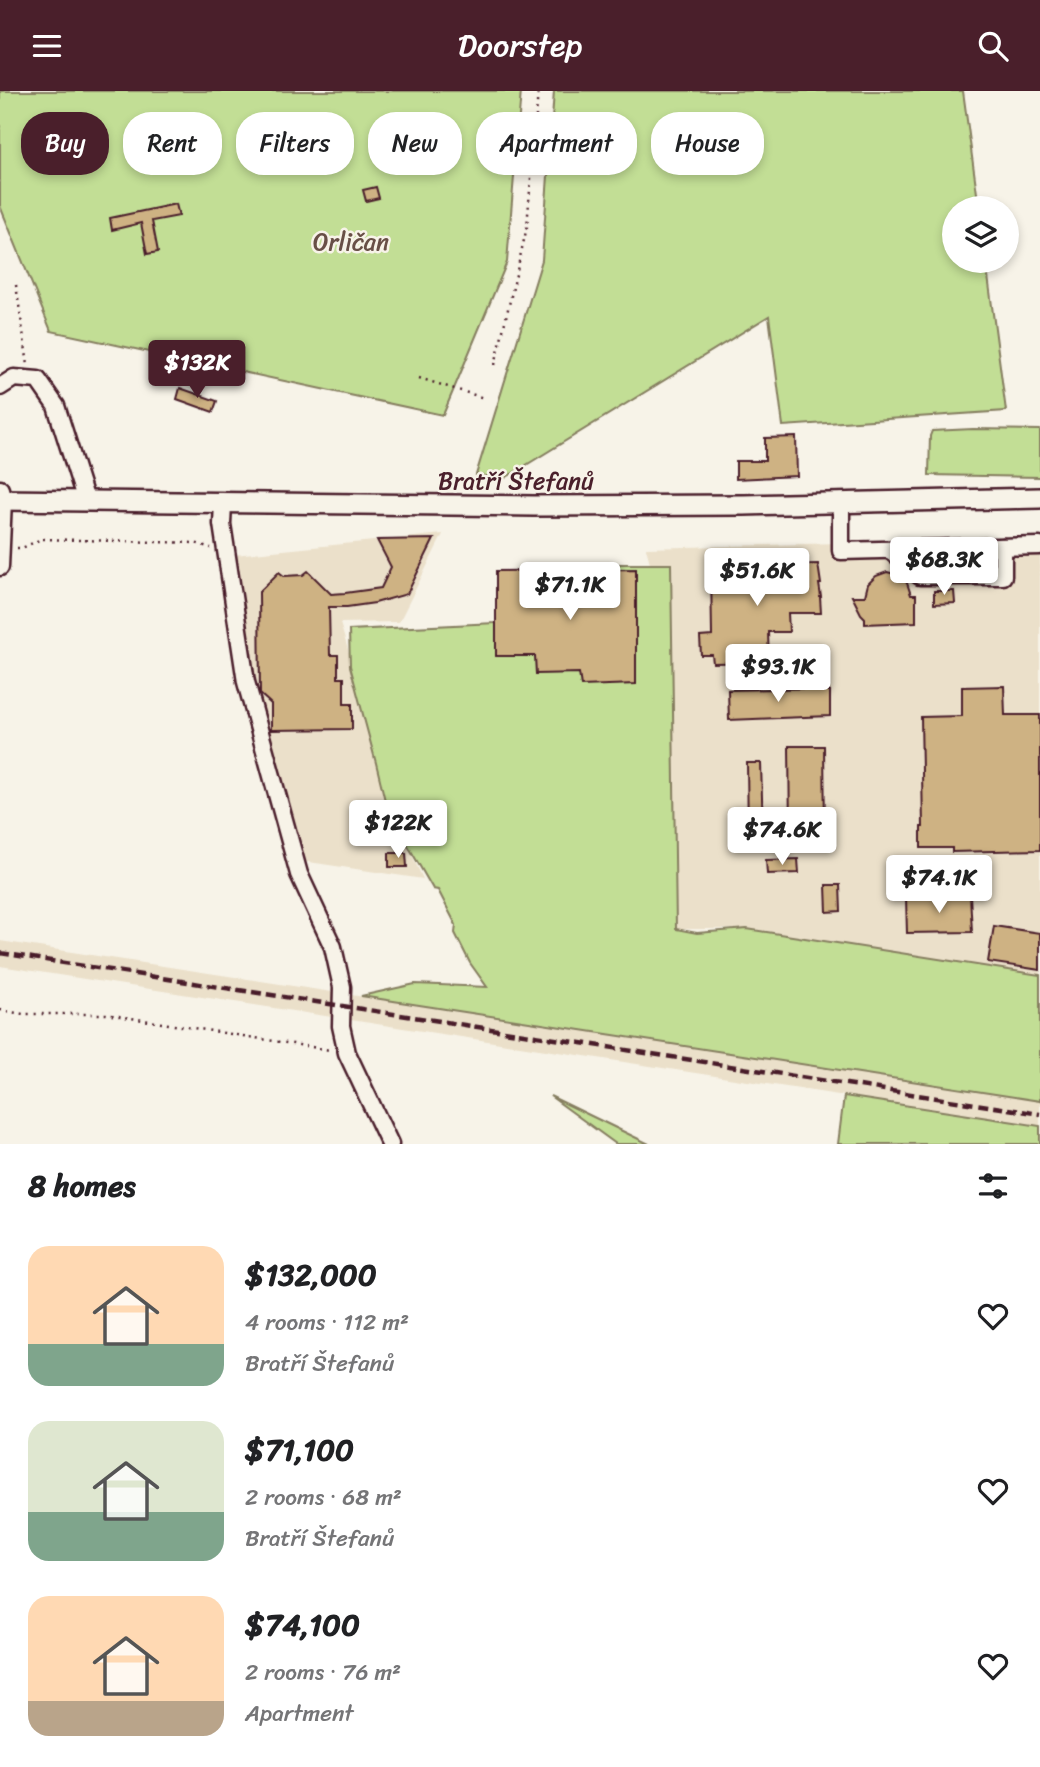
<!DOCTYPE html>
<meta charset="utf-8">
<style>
:root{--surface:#fff;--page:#f6f6f6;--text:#202124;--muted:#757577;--accent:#4a1f2b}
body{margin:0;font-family:Sriracha,sans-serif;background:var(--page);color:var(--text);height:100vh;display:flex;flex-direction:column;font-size:26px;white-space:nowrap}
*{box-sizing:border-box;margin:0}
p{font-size:23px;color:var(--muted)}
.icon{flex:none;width:38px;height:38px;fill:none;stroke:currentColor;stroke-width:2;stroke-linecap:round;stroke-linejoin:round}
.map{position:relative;height:1053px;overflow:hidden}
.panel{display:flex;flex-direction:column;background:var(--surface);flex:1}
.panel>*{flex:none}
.banner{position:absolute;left:21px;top:21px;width:999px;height:63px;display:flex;gap:14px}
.tools{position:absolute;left:942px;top:105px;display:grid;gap:14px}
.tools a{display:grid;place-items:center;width:77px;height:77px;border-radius:50%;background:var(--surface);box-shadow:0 4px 10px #0003;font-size:35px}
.price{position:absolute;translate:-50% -60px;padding:0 16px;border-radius:7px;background:#fff;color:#222;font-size:23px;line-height:46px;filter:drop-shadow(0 2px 4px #0008)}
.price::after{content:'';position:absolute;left:50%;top:42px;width:21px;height:16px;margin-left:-10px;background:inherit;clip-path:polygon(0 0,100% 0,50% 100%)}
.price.selected{background:var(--accent);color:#fff}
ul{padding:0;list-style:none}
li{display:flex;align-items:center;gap:21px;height:175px;padding:0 28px}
li span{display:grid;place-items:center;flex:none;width:196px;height:140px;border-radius:21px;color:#555}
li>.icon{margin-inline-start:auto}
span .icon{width:84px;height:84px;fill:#fffc;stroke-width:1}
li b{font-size:30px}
h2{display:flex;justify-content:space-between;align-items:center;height:84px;padding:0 28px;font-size:30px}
.tag{padding:0 24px;border-radius:28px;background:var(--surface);box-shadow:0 4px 10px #0003;font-size:24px;line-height:63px}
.tag.selected{background:var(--accent);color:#fff}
header{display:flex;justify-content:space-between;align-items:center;height:91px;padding:0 28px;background:var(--accent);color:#fff;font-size:32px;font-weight:600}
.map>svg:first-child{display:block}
</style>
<header><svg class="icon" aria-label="menu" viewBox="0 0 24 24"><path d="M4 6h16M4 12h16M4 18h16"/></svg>Doorstep<svg class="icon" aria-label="search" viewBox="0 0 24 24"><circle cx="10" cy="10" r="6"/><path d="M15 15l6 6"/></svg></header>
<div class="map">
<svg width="1040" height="1053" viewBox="0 0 1040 1053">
<rect width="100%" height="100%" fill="#f7f3e8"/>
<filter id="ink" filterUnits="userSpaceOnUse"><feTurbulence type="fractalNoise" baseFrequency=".0143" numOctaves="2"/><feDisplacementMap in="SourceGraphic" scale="14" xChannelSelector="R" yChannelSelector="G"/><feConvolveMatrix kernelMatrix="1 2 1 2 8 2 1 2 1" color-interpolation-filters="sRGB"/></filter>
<g filter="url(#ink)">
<g fill="#ebe0ca">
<path d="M443 443 399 531 340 532 349 562 350 576 376 672 387 718 405 749 423 788 302 770 277 682 248 563 234 464Z"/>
<path d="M1040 447V884L747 838H676L671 473 650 472 646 457Z"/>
<path d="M0 850 1040 1010V1035L0 875Z"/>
</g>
<g fill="#c2de95" stroke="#867e60" stroke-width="2">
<path d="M0 0H521L507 171 443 324 51 240 0 115Z"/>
<path d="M554 0H963L979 117H954V170H986L1006 320 783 335 769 225 505 387 476 384 542 169Z"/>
<path d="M973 338 1040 339V386L929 384 930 345 932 340Z"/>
<path d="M563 473H671L676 838 697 842 747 838 1040 884V1010L361 905 415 893 487 896 470 872 455 842 456 834 438 799 433 798 387 718 376 672 350 575 349 539 496 532 547 523Z"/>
<path d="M550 1005 649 1053H616Z"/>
<path d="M844 1005 1040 1035V1053H838Z"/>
</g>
<g fill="#ceb283" stroke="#4a1f2b" stroke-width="2">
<path d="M376 96 379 107 366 110 363 99Z"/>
<path d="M176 113 179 125 152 130 158 161 147 163 141 132 112 139 110 127Z"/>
<path d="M180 297 217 310 213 321 177 308Z"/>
<path d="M796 346 797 385 736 388V370H765V347Z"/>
<path d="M434 448 407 503 375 512 347 516H329L330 564H338V587H344V613H352V638L271 639V613L260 603 259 501 279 481 284 485 303 484 308 480 331 503 345 502 381 497 391 476 377 449Z"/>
<path d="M818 473 821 493H819L821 506H820L821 522H788L789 541H768L769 571 713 572 712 564H701L700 546 712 545 711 476Z"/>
<path d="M636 478V593L581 595 579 582 536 583 535 565H496V480Z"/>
<path d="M887 481 899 484 907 492 911 504H916V531L865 533V527L861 523 852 505H865L868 493 876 485Z"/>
<path d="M934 500H954L955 512 934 513Z"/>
<path d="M1004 595 1005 624H1040V759L952 761V757H921V736H923L921 626 962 625V596Z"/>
<path d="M815 597V600H830V625L729 629 728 599Z"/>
<path d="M789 655H824L825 739 790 740Z"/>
<path d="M747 672H761L763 741H748Z"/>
<path d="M389 762H406L407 776H389Z"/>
<path d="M798 768 799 782 767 783 766 769Z"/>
<path d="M826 794H840L841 820 827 821Z"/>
<path d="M970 804 972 841 907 842 906 807Z"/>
<path d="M994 835 1040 842V879L988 871Z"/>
</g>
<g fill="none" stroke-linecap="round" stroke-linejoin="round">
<defs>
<g id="minor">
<path d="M0 296 14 287 38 289 56 315 86 410"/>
<path d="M0 398 3 409 0 476"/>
<path d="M223 412 222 433 246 591 299 783 333 856 342 896 341 935 347 962 390 1053"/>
<path d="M841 412V460L1040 455"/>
<path d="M890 459 920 485H1003V456"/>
</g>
<path id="major" d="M0 409 534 415 744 414 1040 407"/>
</defs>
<use href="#minor" stroke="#4a1f2b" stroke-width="21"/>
<use href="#major" stroke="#4a1f2b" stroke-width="24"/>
<g stroke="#4a1f2b" stroke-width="2.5" stroke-dasharray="2 5" stroke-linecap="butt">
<path d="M16 194 28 274"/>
<path d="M495 274 527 136 538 0"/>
<path d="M419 287 484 307"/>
<path d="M17 457H22L41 448 195 452 211 457"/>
<path d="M0 919 23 923H106L330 959"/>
</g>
<use href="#minor" stroke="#f7f3e8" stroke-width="16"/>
<use href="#major" stroke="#f7f3e8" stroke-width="19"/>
<path stroke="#4a1f2b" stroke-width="4.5" stroke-dasharray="10 5" stroke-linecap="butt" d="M0 862 1040 1023"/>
</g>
</g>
<g text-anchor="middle" stroke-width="5" stroke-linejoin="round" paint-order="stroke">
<g font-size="24" fill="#684f46" stroke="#f7f3e8">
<text x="351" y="159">Orličan</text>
</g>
<g font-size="24" fill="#4a1f2b" stroke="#f7f3e8">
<text x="516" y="398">Bratří Štefanů</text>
</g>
</g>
</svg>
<div class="tools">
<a><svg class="icon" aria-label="layers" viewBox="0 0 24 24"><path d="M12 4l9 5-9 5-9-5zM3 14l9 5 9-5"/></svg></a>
</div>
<b class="price selected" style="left:197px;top:309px">$132K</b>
<b class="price" style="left:944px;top:506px">$68.3K</b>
<b class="price" style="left:757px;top:517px">$51.6K</b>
<b class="price" style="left:570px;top:531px">$71.1K</b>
<b class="price" style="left:778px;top:613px">$93.1K</b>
<b class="price" style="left:398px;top:769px">$122K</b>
<b class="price" style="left:782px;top:776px">$74.6K</b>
<b class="price" style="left:939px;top:824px">$74.1K</b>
<div class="banner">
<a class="tag selected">Buy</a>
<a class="tag">Rent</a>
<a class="tag">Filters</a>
<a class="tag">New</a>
<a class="tag">Apartment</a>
<a class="tag">House</a>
</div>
</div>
<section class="panel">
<h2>8 homes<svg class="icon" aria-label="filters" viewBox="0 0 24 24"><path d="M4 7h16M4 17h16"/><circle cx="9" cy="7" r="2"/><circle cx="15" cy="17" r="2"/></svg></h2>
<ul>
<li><span style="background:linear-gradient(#ffd9b3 70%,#7fa58c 0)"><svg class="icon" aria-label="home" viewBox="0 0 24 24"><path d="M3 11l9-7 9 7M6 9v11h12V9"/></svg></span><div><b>$132,000</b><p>4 rooms · 112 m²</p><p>Bratří Štefanů</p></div><svg class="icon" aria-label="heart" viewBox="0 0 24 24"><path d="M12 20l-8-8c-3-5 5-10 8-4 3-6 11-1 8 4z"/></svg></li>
<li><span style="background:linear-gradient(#dfe7d0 65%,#7fa58c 0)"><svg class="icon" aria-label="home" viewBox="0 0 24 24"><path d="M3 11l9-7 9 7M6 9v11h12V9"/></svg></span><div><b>$71,100</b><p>2 rooms · 68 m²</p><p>Bratří Štefanů</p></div><svg class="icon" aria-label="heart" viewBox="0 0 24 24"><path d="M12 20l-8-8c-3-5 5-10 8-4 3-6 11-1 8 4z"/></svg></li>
<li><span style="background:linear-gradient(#ffd9b3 75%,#b9a48a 0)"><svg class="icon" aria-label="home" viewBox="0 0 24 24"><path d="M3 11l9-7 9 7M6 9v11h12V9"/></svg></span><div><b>$74,100</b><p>2 rooms · 76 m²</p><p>Apartment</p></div><svg class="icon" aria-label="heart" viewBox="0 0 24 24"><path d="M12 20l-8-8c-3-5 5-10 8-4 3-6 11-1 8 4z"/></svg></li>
</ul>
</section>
